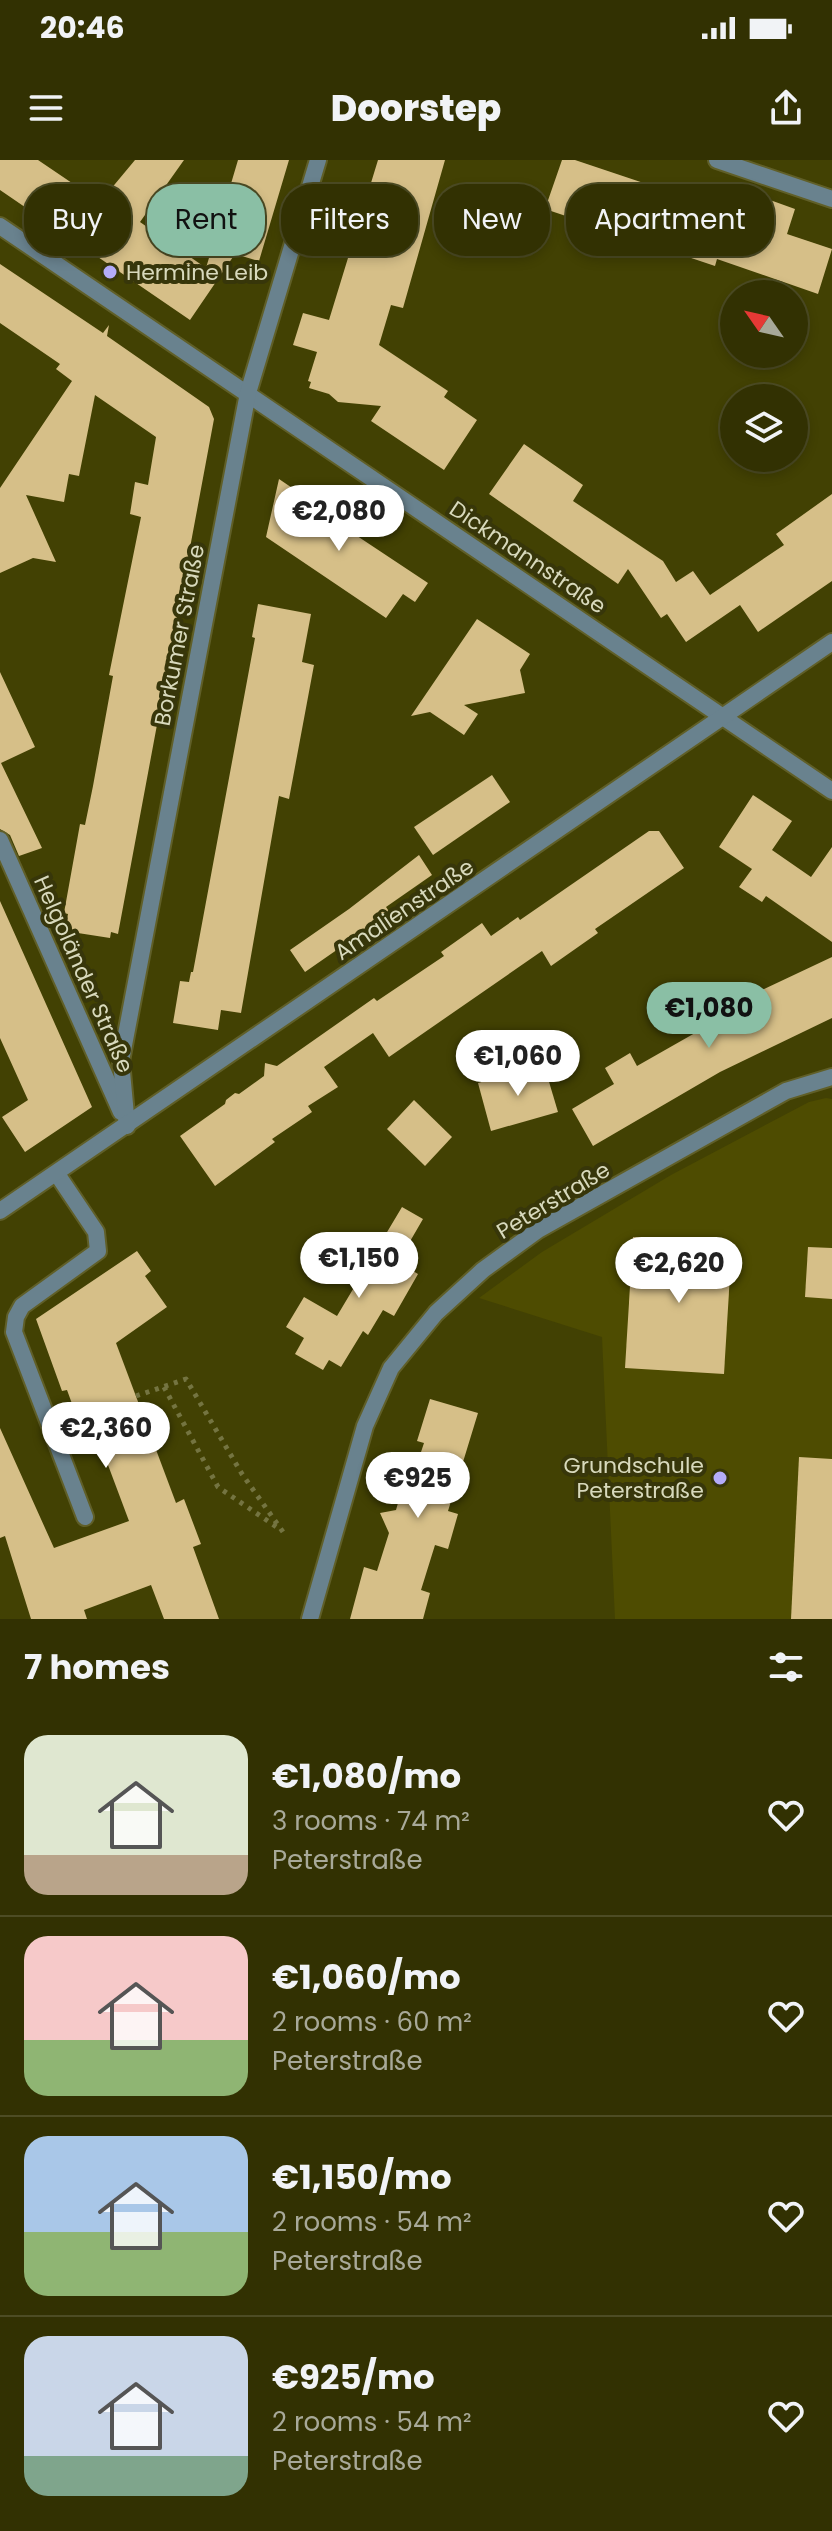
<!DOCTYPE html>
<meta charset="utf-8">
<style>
:root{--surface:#323102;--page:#3d3d11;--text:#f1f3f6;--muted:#a8a999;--line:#4d4c24;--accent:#8abfa5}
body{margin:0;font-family:Poppins,sans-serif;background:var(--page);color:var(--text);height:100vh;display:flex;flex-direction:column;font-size:30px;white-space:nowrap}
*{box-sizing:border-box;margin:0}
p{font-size:26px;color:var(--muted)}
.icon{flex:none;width:44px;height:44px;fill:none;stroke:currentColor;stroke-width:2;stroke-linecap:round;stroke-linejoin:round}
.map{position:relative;height:1459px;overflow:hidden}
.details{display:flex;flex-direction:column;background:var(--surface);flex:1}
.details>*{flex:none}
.guide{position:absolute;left:24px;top:24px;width:784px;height:72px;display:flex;gap:16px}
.needle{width:52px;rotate:304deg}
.controls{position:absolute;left:720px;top:120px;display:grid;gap:16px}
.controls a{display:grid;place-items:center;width:88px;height:88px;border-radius:50%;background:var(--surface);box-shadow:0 4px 12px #0003,0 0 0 2px var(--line);font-size:40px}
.price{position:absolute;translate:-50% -68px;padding:0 18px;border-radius:28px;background:#fff;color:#222;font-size:26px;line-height:52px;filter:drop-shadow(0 2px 4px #0008)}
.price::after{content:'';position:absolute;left:50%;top:48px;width:24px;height:18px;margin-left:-12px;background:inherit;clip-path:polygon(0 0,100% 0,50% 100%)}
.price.on{background:var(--accent);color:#111}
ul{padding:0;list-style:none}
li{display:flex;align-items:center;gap:24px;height:200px;padding:0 24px}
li+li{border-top:2px solid var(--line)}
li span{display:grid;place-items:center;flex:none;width:224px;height:160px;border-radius:24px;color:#555}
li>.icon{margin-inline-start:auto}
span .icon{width:96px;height:96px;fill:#fffc;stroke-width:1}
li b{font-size:34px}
h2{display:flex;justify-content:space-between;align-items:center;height:96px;padding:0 24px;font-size:34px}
.chip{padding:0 28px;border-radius:32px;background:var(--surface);box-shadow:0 4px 12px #0003,0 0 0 2px var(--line);font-size:28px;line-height:72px}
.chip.on{background:var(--accent);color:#111}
.status{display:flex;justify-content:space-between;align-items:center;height:56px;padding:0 40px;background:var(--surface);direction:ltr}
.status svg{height:22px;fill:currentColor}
header{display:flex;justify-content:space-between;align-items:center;height:104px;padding:0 24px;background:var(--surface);font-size:36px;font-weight:800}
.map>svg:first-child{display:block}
</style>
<div class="status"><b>20:46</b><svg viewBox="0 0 49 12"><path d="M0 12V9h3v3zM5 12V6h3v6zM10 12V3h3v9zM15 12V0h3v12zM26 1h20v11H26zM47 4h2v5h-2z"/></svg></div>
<header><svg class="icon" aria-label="menu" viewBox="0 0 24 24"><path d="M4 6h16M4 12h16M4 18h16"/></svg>Doorstep<svg class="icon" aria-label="share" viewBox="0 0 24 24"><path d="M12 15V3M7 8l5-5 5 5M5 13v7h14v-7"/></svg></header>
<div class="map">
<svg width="832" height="1459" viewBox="0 0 832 1459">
<rect width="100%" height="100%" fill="#424103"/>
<path fill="#4e4c01" d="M826 938 832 939V1459H615L602 1177 479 1138 542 1092 671 1015 809 942Z"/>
<g fill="#d6bf88">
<path d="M0 0H38L100 42 135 0H184L140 62 206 108 238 0H289L259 101 235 94 190 160 0 30Z"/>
<path d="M378 0H445L403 148 391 145 379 185 448 231 444 237 477 260 444 310 371 261 381 246 338 242 329 234 309 228 311 222 308 221 317 192 293 185 303 153 329 160Z"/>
<path d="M562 0H575L763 63 770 40 795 49 787 74 832 89 818 134 717 99 715 106 545 49Z"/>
<path d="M0 104 103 173 109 165 107 176 209 247 214 259 118 774 111 772 110 778 65 771 68 754 64 753 80 664 85 665 93 626 113 516 109 515 141 357 130 354 135 322 148 325 156 277 95 235 79 316 69 314 64 342 26 335 56 402 33 398 0 413V328L72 221 56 209 60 204 0 163Z"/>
<path d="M524 284 583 325 573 341 663 401 676 422 693 411 710 435 784 385 776 374 832 334V421L758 472 740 445 686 482 667 454 661 458 628 409 618 424 489 334Z"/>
<path d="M279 319 326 351 324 354 428 423 415 442 403 434 386 458 266 377Z"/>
<path d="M258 444 311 454 302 502 314 505 289 639 279 636 241 853 221 850 218 870 173 863 180 821 189 822 191 812H193L255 478 252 477Z"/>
<path d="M477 459 530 494 520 510 525 533 464 545 478 554 464 575 430 552 411 556Z"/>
<path d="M0 512 35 587 1 603 42 688 19 696 10 675 0 669Z"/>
<path d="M492 615 510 642 433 695 414 667Z"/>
<path d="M753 635 792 661 772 690 811 717 832 687V782L766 736 762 742 739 727 752 709 719 687Z"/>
<path d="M649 671H659L684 708 595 769 598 773 551 806 542 791 389 897 373 873 324 907 338 927 308 946 312 952 272 979 275 982 215 1026 180 976 225 944 226 940 235 933 239 934 264 916 265 903 277 906 374 838 377 841 444 796 441 792 482 763 491 776 518 757 520 760Z"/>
<path d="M419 695 432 715 386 747 390 753 305 812 290 790 349 749Z"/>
<path d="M0 741 92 947 25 992 2 957 28 940 0 878Z"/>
<path d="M832 797V858L720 912 593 986 572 949 614 924 605 908 630 893 637 906 695 873 690 864Z"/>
<path d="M544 905 558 952 491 971 478 923Z"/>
<path d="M414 940 452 977 425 1006 387 969Z"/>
<path d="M402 1047 423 1059 398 1102 418 1114 394 1156 383 1150 368 1175 363 1171 341 1207 329 1200 323 1210 295 1194 304 1178 286 1167 304 1137 337 1156Z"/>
<path d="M633 1077 732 1082 724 1214 625 1208Z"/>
<path d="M808 1087 832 1088V1139L805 1137Z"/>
<path d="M137 1091 151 1111 145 1116 167 1147 116 1183 176 1343 184 1339 201 1384 193 1387 219 1459H164L151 1425 84 1450 87 1459H31L5 1376 0 1378V1268L54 1388 129 1361 102 1289 90 1293 67 1230 62 1231 36 1159Z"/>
<path d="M430 1239 478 1253 448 1351 458 1354 448 1389 435 1385 421 1430 430 1433 423 1459H350L364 1407 377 1411 389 1373 380 1353 396 1350 402 1329 408 1331 424 1283 417 1281Z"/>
<path d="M799 1297 832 1299V1459H791Z"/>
</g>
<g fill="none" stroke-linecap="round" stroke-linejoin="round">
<defs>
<path id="service" d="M57 1014 96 1072 98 1091 22 1146 16 1157 14 1172 85 1357"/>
<g id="minor">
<path d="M717 0 832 39"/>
<path d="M0 66 832 631"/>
<path d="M0 680 121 952"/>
<path d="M127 966 121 901 248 233 318 0"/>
<path d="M0 1051 832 482"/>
<path d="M310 1459 365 1266 391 1208 436 1153 483 1110 538 1070 786 931 832 917"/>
</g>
</defs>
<use href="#service" stroke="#605f28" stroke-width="20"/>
<use href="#minor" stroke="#605f28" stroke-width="20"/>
<g stroke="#747441" stroke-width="5" stroke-dasharray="4 6" stroke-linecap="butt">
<path d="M164 1227 218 1327 278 1368"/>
<path d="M136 1236 186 1219 242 1314 283 1372"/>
</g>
<use href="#service" stroke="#69828e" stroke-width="16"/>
<use href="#minor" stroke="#69828e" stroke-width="16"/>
</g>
<g fill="#b4acf9" stroke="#37360a" stroke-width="3">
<circle cx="110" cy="112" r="8"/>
<circle cx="720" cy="1318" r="8"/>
</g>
<g text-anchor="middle" stroke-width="8" stroke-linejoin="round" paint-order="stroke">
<g font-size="22" fill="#d8d9bc" stroke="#37360a" text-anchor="start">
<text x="126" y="120">Hermine Leib</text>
<text x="704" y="1313" text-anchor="end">Grundschule<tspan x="704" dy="25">Peterstraße</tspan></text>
</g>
<g font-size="22" fill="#d8d9bc" stroke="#37360a">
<text transform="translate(528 397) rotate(34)" y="8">Dickmannstraße</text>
<text transform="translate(179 475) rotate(-79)" y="8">Borkumer Straße</text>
<text transform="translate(404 749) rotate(-34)" y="8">Amalienstraße</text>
<text transform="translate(84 814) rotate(66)" y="8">Helgoländer Straße</text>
<text transform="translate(553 1040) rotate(-31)" y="8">Peterstraße</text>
</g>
</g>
</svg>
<div class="controls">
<a><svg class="needle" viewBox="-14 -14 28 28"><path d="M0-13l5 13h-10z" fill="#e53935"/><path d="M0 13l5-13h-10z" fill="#a8a999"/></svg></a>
<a><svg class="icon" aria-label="layers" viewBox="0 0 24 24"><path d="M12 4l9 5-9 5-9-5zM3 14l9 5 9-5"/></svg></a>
</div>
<b class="price" style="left:339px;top:393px">€2,080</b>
<b class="price on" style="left:709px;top:890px">€1,080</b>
<b class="price" style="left:518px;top:938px">€1,060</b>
<b class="price" style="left:359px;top:1140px">€1,150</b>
<b class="price" style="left:679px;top:1145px">€2,620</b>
<b class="price" style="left:106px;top:1310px">€2,360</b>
<b class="price" style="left:418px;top:1360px">€925</b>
<div class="guide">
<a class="chip">Buy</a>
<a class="chip on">Rent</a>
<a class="chip">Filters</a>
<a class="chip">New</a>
<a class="chip">Apartment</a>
</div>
</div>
<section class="details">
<h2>7 homes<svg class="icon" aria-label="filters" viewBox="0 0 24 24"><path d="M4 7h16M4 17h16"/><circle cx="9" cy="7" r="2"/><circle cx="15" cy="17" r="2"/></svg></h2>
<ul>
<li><span style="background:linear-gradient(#dfe7d0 75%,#b9a48a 0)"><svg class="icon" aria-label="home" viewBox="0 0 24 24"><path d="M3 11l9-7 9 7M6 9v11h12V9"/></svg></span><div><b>€1,080/mo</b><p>3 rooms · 74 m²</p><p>Peterstraße</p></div><svg class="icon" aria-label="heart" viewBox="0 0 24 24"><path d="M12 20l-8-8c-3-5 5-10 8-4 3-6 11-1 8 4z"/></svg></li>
<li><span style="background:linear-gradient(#f6c9c9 65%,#8fb573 0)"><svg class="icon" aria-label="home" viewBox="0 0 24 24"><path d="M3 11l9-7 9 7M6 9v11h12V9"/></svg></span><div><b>€1,060/mo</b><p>2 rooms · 60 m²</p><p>Peterstraße</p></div><svg class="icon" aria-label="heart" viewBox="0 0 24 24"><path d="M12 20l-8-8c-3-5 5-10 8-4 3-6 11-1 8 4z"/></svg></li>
<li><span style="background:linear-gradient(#a9c7e8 60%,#8fb573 0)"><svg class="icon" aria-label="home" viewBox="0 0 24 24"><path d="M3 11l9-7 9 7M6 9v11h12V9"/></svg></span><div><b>€1,150/mo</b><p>2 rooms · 54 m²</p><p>Peterstraße</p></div><svg class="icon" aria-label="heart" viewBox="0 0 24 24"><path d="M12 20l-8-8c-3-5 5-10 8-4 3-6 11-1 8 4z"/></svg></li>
<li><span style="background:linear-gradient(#c9d6e8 75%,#7fa58c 0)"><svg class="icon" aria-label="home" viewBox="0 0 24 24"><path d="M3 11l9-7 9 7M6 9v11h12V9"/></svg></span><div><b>€925/mo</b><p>2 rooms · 54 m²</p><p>Peterstraße</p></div><svg class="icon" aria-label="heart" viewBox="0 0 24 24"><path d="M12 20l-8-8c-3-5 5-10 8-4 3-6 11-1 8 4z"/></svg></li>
</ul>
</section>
